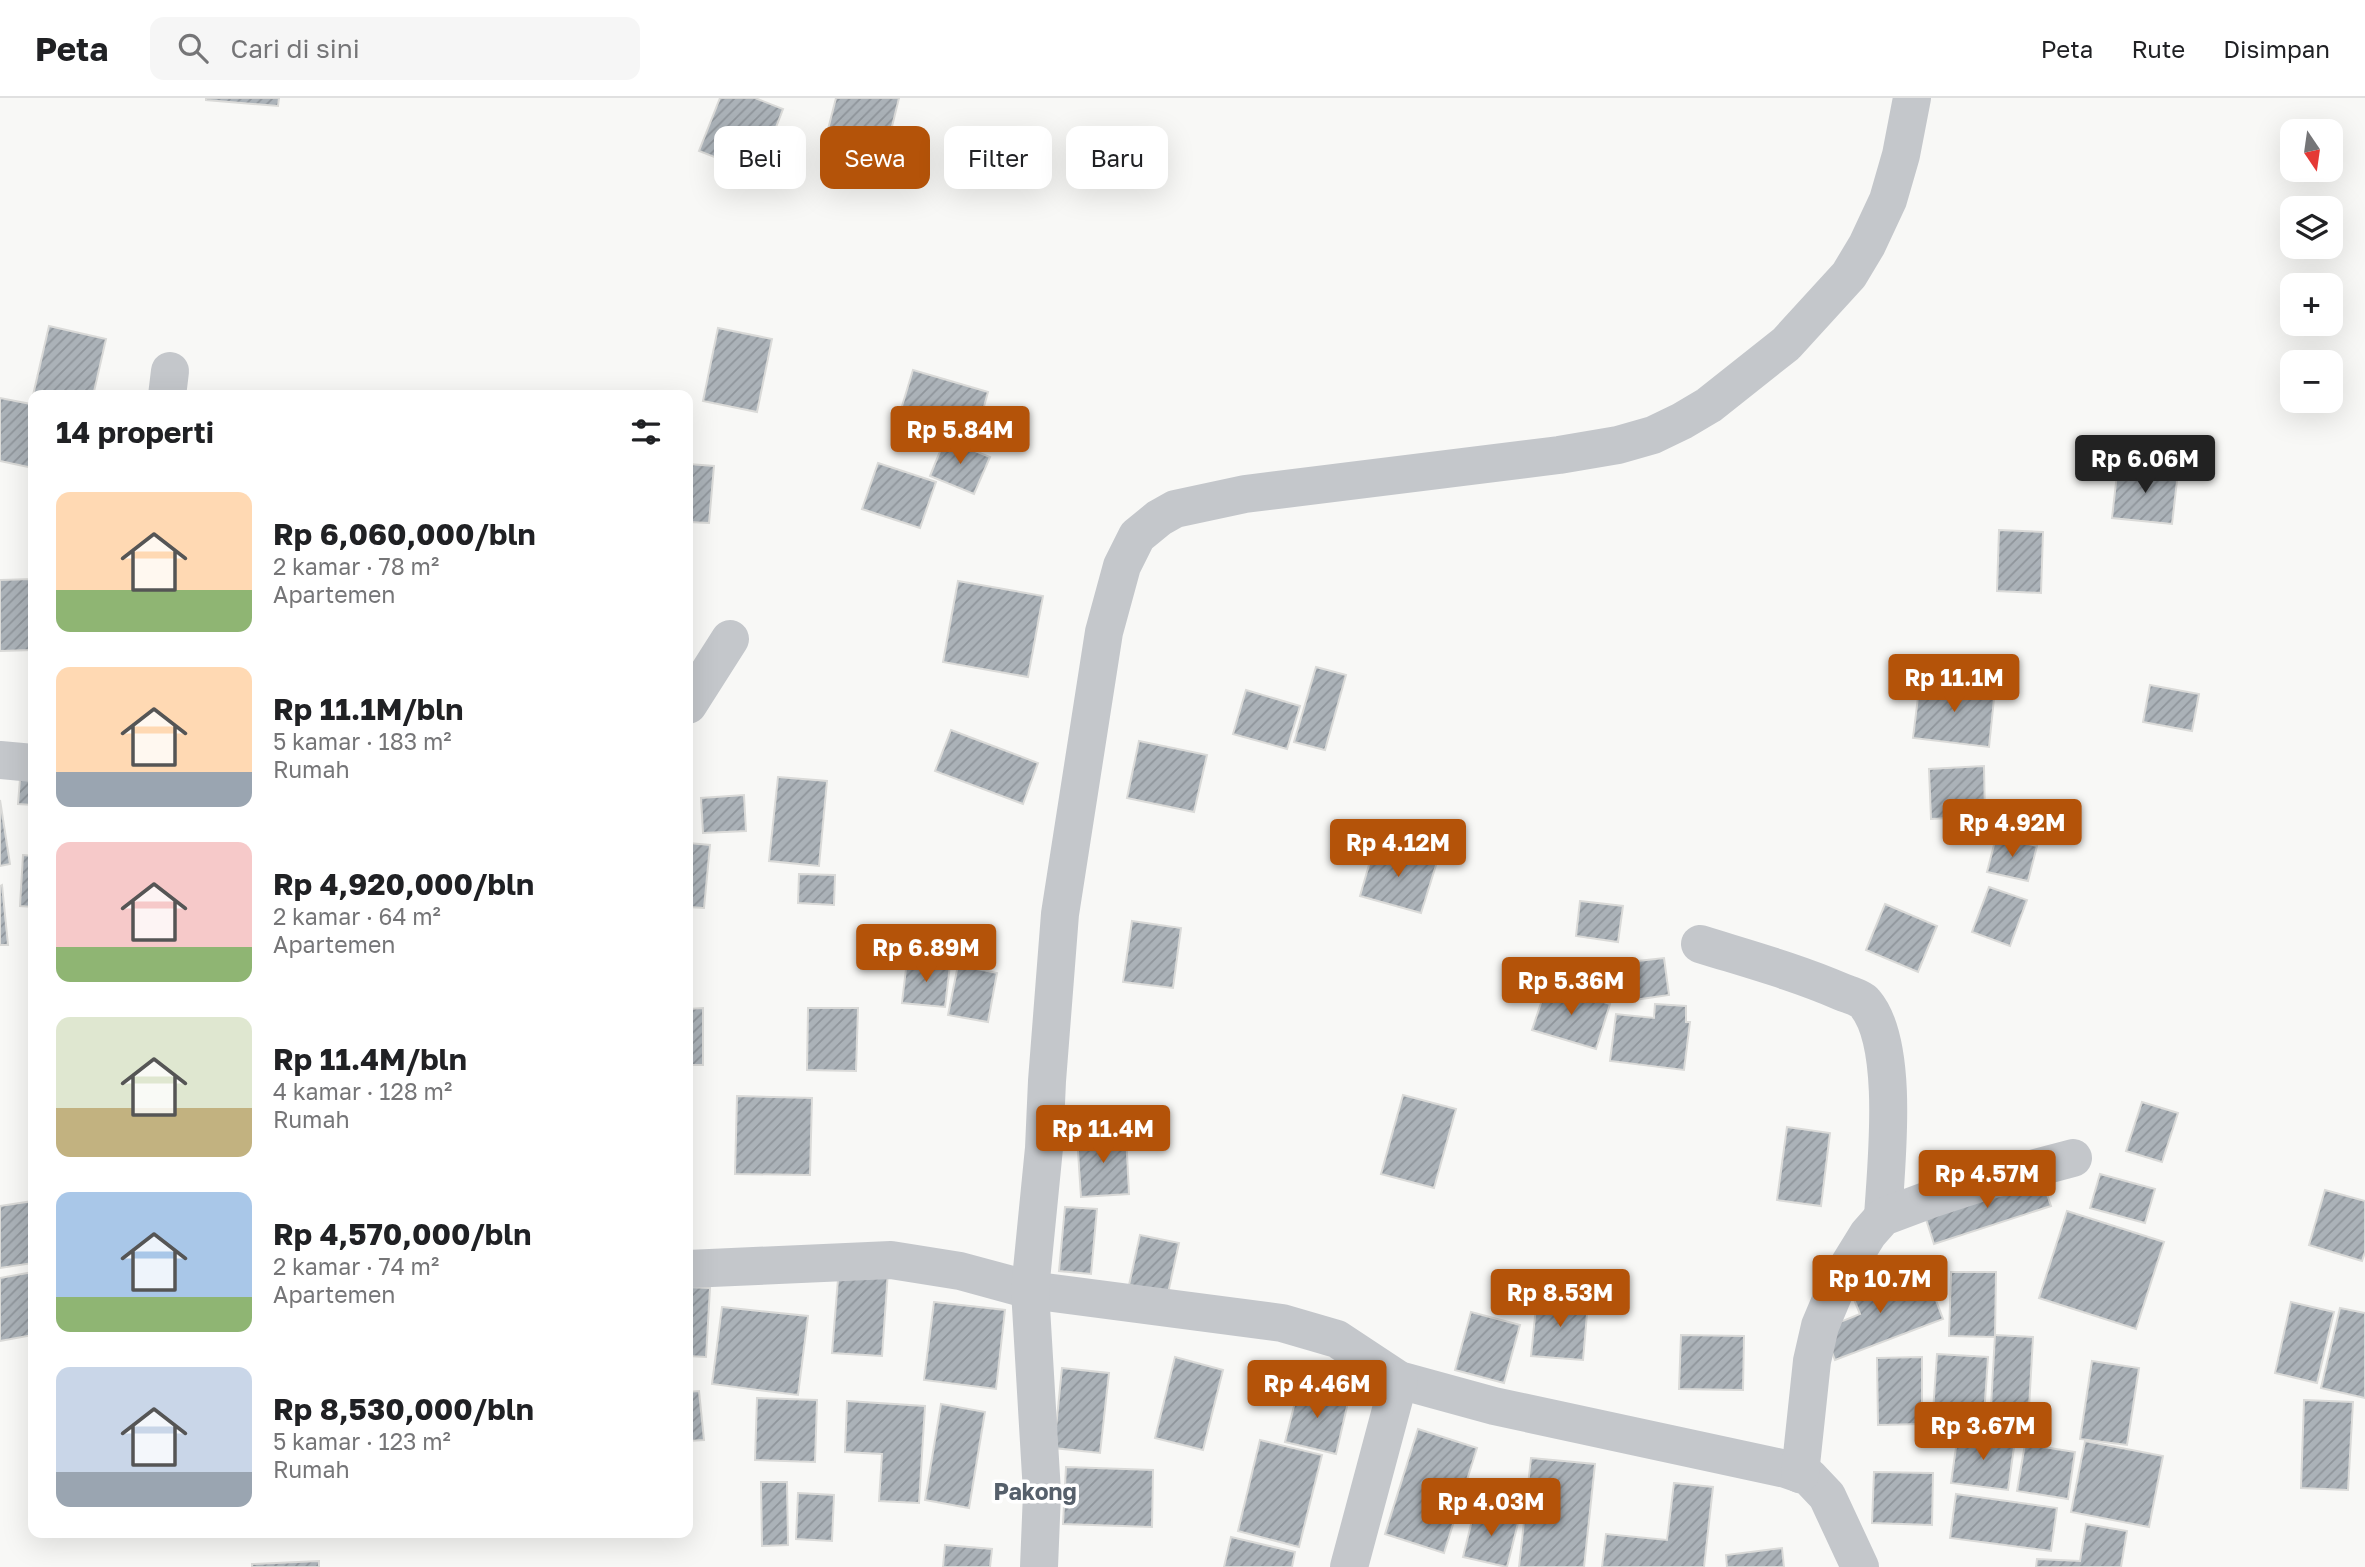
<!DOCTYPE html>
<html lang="id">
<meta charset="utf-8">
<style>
:root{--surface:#fff;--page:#f6f6f6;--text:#202124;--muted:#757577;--line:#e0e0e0;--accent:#b45309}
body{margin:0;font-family:"Golos Text",sans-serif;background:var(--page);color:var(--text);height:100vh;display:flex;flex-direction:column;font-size:26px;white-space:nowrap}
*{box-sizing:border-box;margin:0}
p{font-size:23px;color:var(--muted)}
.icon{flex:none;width:38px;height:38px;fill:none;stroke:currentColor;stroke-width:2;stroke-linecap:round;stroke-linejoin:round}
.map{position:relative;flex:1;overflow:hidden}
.side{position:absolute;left:28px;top:292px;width:665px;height:1148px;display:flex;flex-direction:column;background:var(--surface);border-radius:14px;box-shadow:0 7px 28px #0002}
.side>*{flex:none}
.hud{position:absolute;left:714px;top:28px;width:665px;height:63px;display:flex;gap:14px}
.needle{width:46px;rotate:167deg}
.controls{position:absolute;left:2280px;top:21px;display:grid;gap:14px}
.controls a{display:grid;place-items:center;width:63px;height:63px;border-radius:14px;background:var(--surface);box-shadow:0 7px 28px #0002;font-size:35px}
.price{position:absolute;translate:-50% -60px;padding:0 16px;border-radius:7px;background:var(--accent);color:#fff;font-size:23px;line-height:46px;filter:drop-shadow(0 2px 4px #0008)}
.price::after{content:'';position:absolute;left:50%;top:42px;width:21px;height:16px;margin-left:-10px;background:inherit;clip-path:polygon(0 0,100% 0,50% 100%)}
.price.selected{background:#222;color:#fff}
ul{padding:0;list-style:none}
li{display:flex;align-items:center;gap:21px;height:175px;padding:0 28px}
li span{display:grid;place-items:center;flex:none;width:196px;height:140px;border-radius:14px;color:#555}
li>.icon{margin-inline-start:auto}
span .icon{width:84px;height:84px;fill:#fffc;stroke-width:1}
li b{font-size:30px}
h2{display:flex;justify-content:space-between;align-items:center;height:84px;padding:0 28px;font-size:30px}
.chip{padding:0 24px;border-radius:14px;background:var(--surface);box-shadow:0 7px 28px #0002;font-size:24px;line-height:63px}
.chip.selected{background:var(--accent);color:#fff}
header{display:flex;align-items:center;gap:42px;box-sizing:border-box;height:98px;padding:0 35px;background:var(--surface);border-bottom:2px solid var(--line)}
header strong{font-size:33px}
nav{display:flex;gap:38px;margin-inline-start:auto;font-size:24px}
.search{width:490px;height:63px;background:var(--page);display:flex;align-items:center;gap:18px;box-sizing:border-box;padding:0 24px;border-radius:14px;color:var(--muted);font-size:26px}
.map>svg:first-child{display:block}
</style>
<header>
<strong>Peta</strong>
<div class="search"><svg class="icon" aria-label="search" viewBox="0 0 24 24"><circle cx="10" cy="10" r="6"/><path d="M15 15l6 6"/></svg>Cari di sini</div>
<nav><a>Peta</a><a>Rute</a><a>Disimpan</a></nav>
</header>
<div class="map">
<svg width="2365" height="1469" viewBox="0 0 2365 1469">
<defs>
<pattern id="building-hatch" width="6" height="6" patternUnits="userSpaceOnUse" patternTransform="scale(1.75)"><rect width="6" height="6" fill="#abb2b8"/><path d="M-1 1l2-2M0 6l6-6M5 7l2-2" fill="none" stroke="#8f959b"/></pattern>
</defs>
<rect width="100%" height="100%" fill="#f8f8f6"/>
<g fill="url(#building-hatch)" stroke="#dadad8" stroke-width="2">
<path d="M206 0H279L278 8 206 2Z"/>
<path d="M720 0H755L783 11 758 76 699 53Z"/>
<path d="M836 0H899L883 65 823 51Z"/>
<path d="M49 228 106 241 93 298H33V370L0 363V300L31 306Z"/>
<path d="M718 230 772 241 757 314 703 303Z"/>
<path d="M913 272 988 294 975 341 899 318Z"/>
<path d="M945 341 990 359 974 396 930 378Z"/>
<path d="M878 365 936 384 920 430 862 411Z"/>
<path d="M688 366 714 368 709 425 688 424Z"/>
<path d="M2118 367 2178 374 2172 426 2112 420Z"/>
<path d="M1999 432 2043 434 2041 495 1997 493Z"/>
<path d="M33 481V552L0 553V482Z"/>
<path d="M958 483 1043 498 1028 579 943 564Z"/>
<path d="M1316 569 1346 577 1325 652 1294 644Z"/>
<path d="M1920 583 1995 591 1989 649 1913 640Z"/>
<path d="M2150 587 2199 596 2192 633 2143 624Z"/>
<path d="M1246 592 1300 608 1287 651 1233 636Z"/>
<path d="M951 632 1038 665 1023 706 935 673Z"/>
<path d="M1139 643 1207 657 1194 714 1127 700Z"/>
<path d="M1984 668 1985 718 1931 721 1929 671Z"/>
<path d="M778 679 827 683 819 768 769 763Z"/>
<path d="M20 681 33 682V707L18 706Z"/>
<path d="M744 697 746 733 703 735 701 700Z"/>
<path d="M0 702 10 766 0 768Z"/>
<path d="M1996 739 2037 748 2028 783 1987 774Z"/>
<path d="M688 745 710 747 704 810 688 809Z"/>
<path d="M1375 746 1437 764 1421 815 1360 798Z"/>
<path d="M23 757 33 758V809L20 808Z"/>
<path d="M799 776 835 777 834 807 798 805Z"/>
<path d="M2 787 8 847H0V788Z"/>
<path d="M1989 789 2027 802 2010 848 1972 834Z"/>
<path d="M1580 803 1623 808 1618 844 1576 838Z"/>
<path d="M1885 806 1937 828 1918 874 1866 852Z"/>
<path d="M1132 823 1181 830 1173 890 1123 884Z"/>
<path d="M1664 860 1669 897 1634 902 1629 864Z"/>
<path d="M907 862 950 867 945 909 902 905Z"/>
<path d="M958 867 997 875 988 924 948 917Z"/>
<path d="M1547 887 1610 906 1596 951 1532 932Z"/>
<path d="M1655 906 1686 908V924H1690L1684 972 1610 963 1616 916 1654 920Z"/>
<path d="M703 910V967H688V911Z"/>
<path d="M808 910H858L856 973 807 972Z"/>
<path d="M1403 997 1456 1011 1434 1090 1381 1076Z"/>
<path d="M737 998 812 1000 810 1077 735 1076Z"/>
<path d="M2142 1004 2178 1015 2162 1064 2126 1053Z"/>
<path d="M1787 1029 1830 1035 1821 1108 1777 1102Z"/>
<path d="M1126 1035 1129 1096 1081 1099 1077 1038Z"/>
<path d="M2100 1076 2155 1091 2145 1125 2090 1110Z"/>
<path d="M2041 1078 2051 1108 1934 1146 1924 1115Z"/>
<path d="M2325 1092 2365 1103V1154L2362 1163 2309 1147Z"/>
<path d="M33 1103V1165L0 1170V1108Z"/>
<path d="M1065 1109 1097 1111 1091 1176 1059 1173Z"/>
<path d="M2067 1113 2164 1144 2136 1231 2039 1200Z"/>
<path d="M1140 1137 1179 1145 1168 1195 1129 1187Z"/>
<path d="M839 1169 888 1173 882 1258 832 1255Z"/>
<path d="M1887 1169 1898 1201 1931 1189 1943 1221 1835 1262 1823 1231 1860 1216 1847 1184Z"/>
<path d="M33 1174V1237L0 1243V1180Z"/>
<path d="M1951 1174H1996L1995 1239 1949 1238Z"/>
<path d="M688 1189 710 1190 706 1259 688 1258Z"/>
<path d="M1537 1199 1588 1204 1583 1262 1531 1258Z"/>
<path d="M934 1204 1005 1212 996 1291 924 1282Z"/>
<path d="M2291 1204 2334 1214 2317 1285 2275 1275Z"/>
<path d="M722 1209 808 1218 798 1297 712 1286Z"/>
<path d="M2340 1210 2365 1215V1300L2321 1290Z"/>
<path d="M1471 1214 1520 1227 1504 1285 1455 1272Z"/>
<path d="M1681 1237 1744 1238 1743 1292 1679 1291Z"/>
<path d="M1995 1237 2033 1239 2028 1328 1990 1326Z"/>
<path d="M1937 1256 1988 1259 1983 1332 1932 1328Z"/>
<path d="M1175 1259 1223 1272 1203 1352 1155 1340Z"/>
<path d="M1922 1259V1326L1878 1327 1877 1260Z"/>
<path d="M2092 1263 2139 1270 2127 1347 2080 1341Z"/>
<path d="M1062 1270 1109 1275 1100 1355 1054 1350Z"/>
<path d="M1299 1288 1349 1300 1336 1356 1285 1344Z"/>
<path d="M699 1293 704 1342 688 1343V1294Z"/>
<path d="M757 1300 817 1302 815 1364 755 1362Z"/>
<path d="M2304 1302 2353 1304 2348 1392 2301 1390Z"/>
<path d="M847 1303 925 1308 919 1405 879 1403 882 1356 845 1354Z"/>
<path d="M941 1306 985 1314 969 1410 925 1402Z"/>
<path d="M1418 1331 1477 1350 1444 1455 1385 1436Z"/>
<path d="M1958 1335 2015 1342 2008 1392 1951 1385Z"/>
<path d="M1260 1342 1322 1357 1299 1449 1238 1433Z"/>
<path d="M2085 1343 2163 1358 2149 1429 2071 1414Z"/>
<path d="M2025 1346 2075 1354 2068 1401 2017 1393Z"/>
<path d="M1531 1360 1595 1366 1584 1469H1519Z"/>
<path d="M1066 1369 1153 1372 1152 1429 1063 1426Z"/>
<path d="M1874 1374 1933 1375 1932 1427 1872 1425Z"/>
<path d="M761 1384H787L788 1447 762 1448Z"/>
<path d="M1674 1385 1713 1389 1704 1469H1602L1606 1436 1667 1442Z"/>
<path d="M798 1395 834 1397 832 1443 796 1441Z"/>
<path d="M1956 1396 2057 1410 2051 1453 1950 1440Z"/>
<path d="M1475 1410 1519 1421 1507 1469 1463 1459Z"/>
<path d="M2086 1426 2127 1433 2121 1469H2036L2037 1461 2080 1463Z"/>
<path d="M1231 1439 1295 1454 1292 1469H1224Z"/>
<path d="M945 1447 992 1451 990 1469H943Z"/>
<path d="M1782 1450 1784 1469H1727L1726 1457Z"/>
<path d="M319 1463V1469H252V1466Z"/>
</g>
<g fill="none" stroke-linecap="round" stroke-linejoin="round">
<g stroke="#c4c7cb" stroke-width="38">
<path d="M167 298 170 273"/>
<path d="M688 607 730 541"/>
<path d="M0 662 33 665"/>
<path d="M1700 846C1748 861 1796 874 1842 894 1849 897 1861 900 1865 905 1900 946 1886 1067 1883 1119"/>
<path d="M688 1171 891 1162 960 1173 1030 1192 1282 1225 1337 1241 1399 1282 1494 1308 1786 1371 1809 1379 1827 1398 1860 1469"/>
<path d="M1800 1376 1812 1263 1820 1228 1839 1183 1868 1136 1883 1119 1931 1101 1983 1084 2073 1060"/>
<path d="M1349 1469 1399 1282"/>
</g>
<path stroke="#c4c7cb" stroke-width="38" d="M1039 1469 1042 1395 1030 1192 1044 1050 1047 983 1060 816 1104 534 1122 468 1137 438 1159 420 1175 411 1245 396 1559 357 1618 347 1653 337 1682 323 1709 307 1786 246 1849 177 1867 147 1888 102 1901 57 1912 0"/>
</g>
<g text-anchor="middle" stroke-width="7" stroke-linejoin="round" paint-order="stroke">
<g font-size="23" font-weight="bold" fill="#56606b" stroke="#fff">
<text x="1035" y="1402">Pakong</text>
</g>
</g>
</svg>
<div class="controls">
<a><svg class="needle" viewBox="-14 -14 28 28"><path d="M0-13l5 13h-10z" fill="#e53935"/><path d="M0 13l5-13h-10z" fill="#757577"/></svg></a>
<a><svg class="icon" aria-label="layers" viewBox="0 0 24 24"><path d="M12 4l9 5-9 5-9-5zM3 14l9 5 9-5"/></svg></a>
<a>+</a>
<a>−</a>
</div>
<b class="price" style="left:960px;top:368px">Rp 5.84M</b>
<b class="price selected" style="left:2145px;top:397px">Rp 6.06M</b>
<b class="price" style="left:1954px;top:616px">Rp 11.1M</b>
<b class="price" style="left:2012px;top:761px">Rp 4.92M</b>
<b class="price" style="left:1398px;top:781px">Rp 4.12M</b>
<b class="price" style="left:926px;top:886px">Rp 6.89M</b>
<b class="price" style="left:1571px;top:919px">Rp 5.36M</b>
<b class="price" style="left:1103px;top:1067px">Rp 11.4M</b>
<b class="price" style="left:1987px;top:1112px">Rp 4.57M</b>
<b class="price" style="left:1880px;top:1217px">Rp 10.7M</b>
<b class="price" style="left:1560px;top:1231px">Rp 8.53M</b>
<b class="price" style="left:1317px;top:1322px">Rp 4.46M</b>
<b class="price" style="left:1983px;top:1364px">Rp 3.67M</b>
<b class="price" style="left:1491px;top:1440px">Rp 4.03M</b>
<div class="hud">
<a class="chip">Beli</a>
<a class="chip selected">Sewa</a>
<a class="chip">Filter</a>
<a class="chip">Baru</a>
</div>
<section class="side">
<h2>14 properti<svg class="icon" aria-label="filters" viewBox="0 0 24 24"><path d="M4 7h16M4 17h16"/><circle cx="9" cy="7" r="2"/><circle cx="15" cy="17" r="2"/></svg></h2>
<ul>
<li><span style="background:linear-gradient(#ffd9b3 70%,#8fb573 0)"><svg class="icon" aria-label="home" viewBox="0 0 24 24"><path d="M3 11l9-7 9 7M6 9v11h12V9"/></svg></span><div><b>Rp 6,060,000/bln</b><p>2 kamar · 78 m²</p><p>Apartemen</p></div></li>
<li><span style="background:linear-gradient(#ffd9b3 75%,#9aa5b1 0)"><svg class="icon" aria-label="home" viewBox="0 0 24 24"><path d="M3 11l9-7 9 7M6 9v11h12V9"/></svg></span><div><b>Rp 11.1M/bln</b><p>5 kamar · 183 m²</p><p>Rumah</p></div></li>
<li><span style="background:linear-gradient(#f6c9c9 75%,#8fb573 0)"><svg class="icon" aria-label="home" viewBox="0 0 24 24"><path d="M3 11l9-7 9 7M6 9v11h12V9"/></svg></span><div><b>Rp 4,920,000/bln</b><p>2 kamar · 64 m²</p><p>Apartemen</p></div></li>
<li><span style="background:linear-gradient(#dfe7d0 65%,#c2b280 0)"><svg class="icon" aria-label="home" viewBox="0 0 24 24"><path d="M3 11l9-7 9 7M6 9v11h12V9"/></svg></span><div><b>Rp 11.4M/bln</b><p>4 kamar · 128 m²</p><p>Rumah</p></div></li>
<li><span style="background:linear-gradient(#a9c7e8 75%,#8fb573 0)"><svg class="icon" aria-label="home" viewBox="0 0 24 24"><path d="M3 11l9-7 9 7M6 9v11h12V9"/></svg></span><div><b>Rp 4,570,000/bln</b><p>2 kamar · 74 m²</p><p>Apartemen</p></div></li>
<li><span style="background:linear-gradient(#c9d6e8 75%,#9aa5b1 0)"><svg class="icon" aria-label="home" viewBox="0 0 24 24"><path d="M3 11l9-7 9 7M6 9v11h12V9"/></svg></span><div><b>Rp 8,530,000/bln</b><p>5 kamar · 123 m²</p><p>Rumah</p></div></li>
</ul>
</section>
</div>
